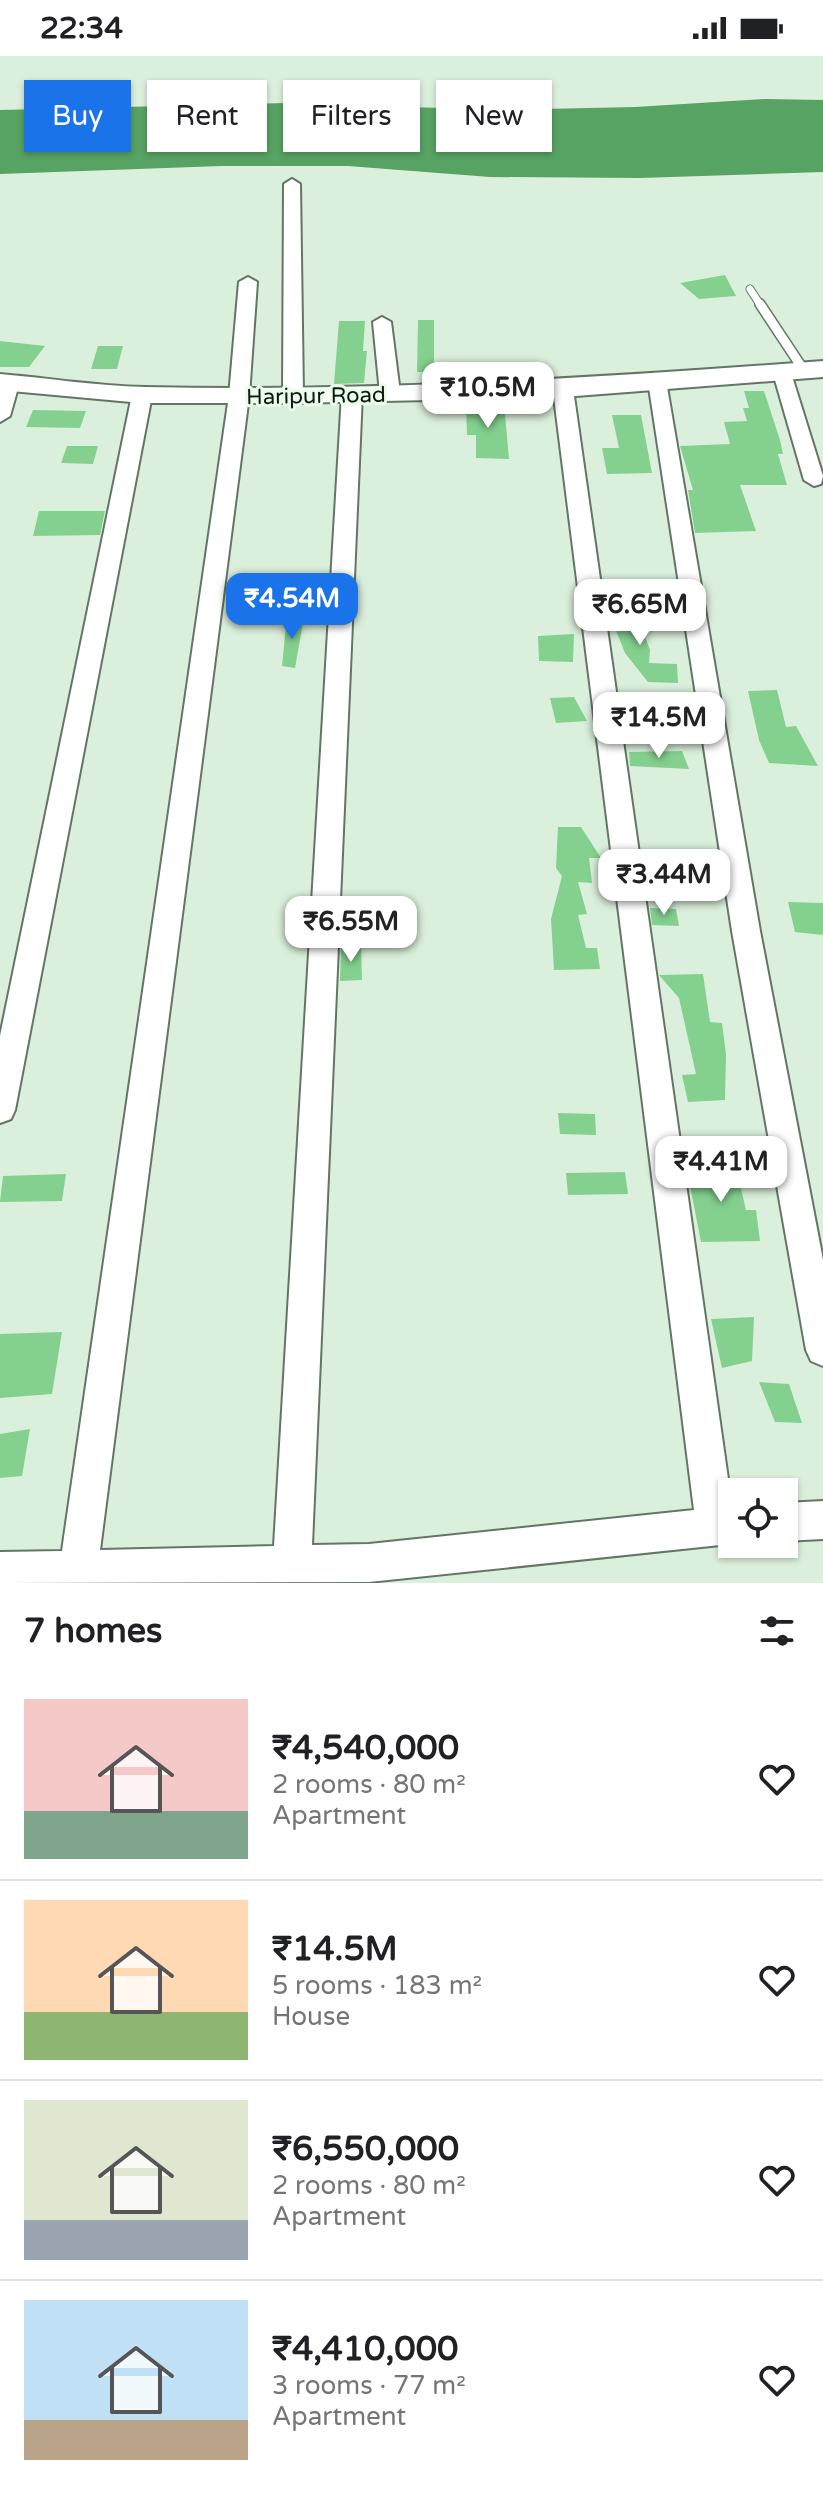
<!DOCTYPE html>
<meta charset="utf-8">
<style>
:root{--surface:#fff;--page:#f6f6f6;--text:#202124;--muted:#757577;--line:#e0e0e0;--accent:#1a73e8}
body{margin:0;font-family:"Varela Round",sans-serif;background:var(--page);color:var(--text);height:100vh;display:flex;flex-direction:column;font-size:30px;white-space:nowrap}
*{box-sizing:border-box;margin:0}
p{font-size:26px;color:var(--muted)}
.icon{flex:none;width:44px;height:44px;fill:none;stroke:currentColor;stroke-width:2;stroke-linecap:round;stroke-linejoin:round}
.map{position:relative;height:1527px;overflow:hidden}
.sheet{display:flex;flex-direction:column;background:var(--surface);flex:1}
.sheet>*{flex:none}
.guide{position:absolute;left:24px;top:24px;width:776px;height:72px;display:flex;gap:16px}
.buttons{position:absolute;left:718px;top:1422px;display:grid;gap:16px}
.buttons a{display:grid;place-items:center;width:80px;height:80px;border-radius:0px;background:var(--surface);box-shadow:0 2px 6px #0004;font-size:40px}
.price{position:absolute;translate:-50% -68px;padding:0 18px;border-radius:16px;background:#fff;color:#222;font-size:26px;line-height:52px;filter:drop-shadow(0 2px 4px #0008)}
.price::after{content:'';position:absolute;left:50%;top:48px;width:24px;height:18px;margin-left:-12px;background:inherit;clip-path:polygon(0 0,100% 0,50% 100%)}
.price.selected{background:var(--accent);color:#fff}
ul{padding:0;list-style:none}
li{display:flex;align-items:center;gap:24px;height:200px;padding:0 24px}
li+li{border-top:2px solid var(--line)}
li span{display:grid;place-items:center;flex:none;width:224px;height:160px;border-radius:0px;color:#555}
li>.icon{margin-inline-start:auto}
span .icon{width:96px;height:96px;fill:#fffc;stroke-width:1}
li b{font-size:34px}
h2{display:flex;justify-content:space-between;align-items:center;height:96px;padding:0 24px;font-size:34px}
.tag{padding:0 28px;border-radius:0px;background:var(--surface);box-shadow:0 2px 6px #0004;font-size:28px;line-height:72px}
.tag.selected{background:var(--accent);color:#fff}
.status{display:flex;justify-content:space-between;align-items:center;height:56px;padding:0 40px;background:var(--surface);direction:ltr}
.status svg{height:22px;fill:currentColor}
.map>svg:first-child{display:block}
</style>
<div class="status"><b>22:34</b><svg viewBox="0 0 49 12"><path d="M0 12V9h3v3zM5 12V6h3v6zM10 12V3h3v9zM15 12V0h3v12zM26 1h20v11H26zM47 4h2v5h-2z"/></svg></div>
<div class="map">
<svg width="823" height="1527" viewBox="0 0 823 1527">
<rect width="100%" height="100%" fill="#dbf0dc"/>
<path fill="#57a363" d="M766 43 823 44V116L640 122 490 121 348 110H221L0 118V54L287 47 502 54 635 51Z"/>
<g fill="#84d18f">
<path d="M725 219 736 240 699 243 680 227Z"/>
<path d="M418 264H434V316H417Z"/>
<path d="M339 265H365L363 295H367L364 327 334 328Z"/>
<path d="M0 285 45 290 29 311H0Z"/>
<path d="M98 290H123L117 313H91Z"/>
<path d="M744 335H764L780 384 783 398H778L787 429H740L756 475 695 477 688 434H693L680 390 730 388 724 366 747 365 743 352H749Z"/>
<path d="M504 347 509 403 476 402V379H467L466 348Z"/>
<path d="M33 354 86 355 80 372 26 371Z"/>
<path d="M612 359H641L652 417 607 418 602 392H619Z"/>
<path d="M67 390H98L93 408 61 407Z"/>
<path d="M39 455H105L100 479 33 480Z"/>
<path d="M634 551 650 594 649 607 677 608 678 627 648 626 625 597 607 552Z"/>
<path d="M287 560 304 561 295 612 282 610Z"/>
<path d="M574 578 573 606 539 605 538 580Z"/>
<path d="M777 634 786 671 796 670 818 710 769 707 759 684 748 635Z"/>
<path d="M574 641 587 665 556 667 550 642Z"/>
<path d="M682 695 689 713 630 710 629 696Z"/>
<path d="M558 771H581L601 802H589L592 827 578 826 587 858 578 859 586 892H597L600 913 554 914 551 863 562 820 556 812Z"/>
<path d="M788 846 823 847V879L795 876Z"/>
<path d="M650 852 676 853 679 870 652 869Z"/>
<path d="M341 889 361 892 362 924 340 925Z"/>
<path d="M703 918 710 966 722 967 726 998 725 1044 688 1046 682 1019 696 1018 679 942 659 919Z"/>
<path d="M558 1057 595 1058 596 1079 560 1078Z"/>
<path d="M735 1107 746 1154H756L760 1185 701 1186 686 1109Z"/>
<path d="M625 1116 628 1138 568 1139 566 1117Z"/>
<path d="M66 1118 62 1145 0 1146 3 1120Z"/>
<path d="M754 1261 752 1305 722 1312 711 1263Z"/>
<path d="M62 1276 52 1338 0 1342V1278Z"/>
<path d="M759 1326 789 1328 802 1367 775 1366Z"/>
<path d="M30 1373 22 1420 0 1422V1378Z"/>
</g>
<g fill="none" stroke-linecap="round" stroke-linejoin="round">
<defs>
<path id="lane-far1" d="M750 233 761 250"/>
<path id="lane" d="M760 248 805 316"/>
<g id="street">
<path d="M292 123 300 128 303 339 293 345 283 339 284 128Z"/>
<path d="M248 221 257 226 249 340 100 1494 274 1490 342 338 352 332 362 338 312 1489 369 1488 694 1454 553 333 563 327 573 333 732 1451 730 1488 369 1526 0 1527V1496L62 1495 229 340 239 226Z"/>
<path d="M382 261 391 266 400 337 390 343 380 337 373 266Z"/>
<path d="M782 311 791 317 823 420 821 428 814 430 804 424 773 317Z"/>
<path d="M657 319 666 325 760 875 823 1204V1310L811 1305 806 1294 732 875 648 325Z"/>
<path d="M10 322 19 328 10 360 0 366V330L3 324Z"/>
<path d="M142 333 152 339 15 1054 11 1063 0 1067V980L132 339Z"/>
<path d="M823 1445V1483L784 1485V1447Z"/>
</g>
<path id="secondary" d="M823 305V321L563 341 293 347H142L0 334V318C48 322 97 330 145 331 371 336 597 322 823 305Z"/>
</defs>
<use href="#lane-far1" stroke="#637665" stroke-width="9"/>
<use href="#lane" stroke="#637665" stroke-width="12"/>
<use href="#street" stroke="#637665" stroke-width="4"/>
<use href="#secondary" stroke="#637665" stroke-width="4"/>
<use href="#lane-far1" stroke="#fff" stroke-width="7"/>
<use href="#lane" stroke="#fff" stroke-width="9"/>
<use href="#street" fill="#fff" fill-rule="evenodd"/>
<use href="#secondary" fill="#fff" fill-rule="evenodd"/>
</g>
<g text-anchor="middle" stroke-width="6" stroke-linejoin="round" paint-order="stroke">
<g font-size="22" fill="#0f1610" stroke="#e8feea">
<text transform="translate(316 339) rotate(-1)" y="8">Haripur Road</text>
</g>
</g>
</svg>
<div class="buttons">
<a><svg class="icon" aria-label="locate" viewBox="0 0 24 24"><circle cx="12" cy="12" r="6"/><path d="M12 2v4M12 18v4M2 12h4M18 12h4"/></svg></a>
</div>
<b class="price" style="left:488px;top:374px">₹10.5M</b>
<b class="price selected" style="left:292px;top:585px">₹4.54M</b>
<b class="price" style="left:640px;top:591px">₹6.65M</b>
<b class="price" style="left:659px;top:704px">₹14.5M</b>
<b class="price" style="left:664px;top:861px">₹3.44M</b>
<b class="price" style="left:351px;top:908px">₹6.55M</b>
<b class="price" style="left:721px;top:1148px">₹4.41M</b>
<div class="guide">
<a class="tag selected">Buy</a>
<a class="tag">Rent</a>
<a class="tag">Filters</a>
<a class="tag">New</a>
</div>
</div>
<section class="sheet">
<h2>7 homes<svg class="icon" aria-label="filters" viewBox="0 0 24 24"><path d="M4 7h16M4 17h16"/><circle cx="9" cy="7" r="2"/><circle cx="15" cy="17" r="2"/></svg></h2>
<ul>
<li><span style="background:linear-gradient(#f6c9c9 70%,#7fa58c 0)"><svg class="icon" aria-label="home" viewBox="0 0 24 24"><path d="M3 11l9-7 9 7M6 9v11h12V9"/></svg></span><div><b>₹4,540,000</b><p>2 rooms · 80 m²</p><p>Apartment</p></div><svg class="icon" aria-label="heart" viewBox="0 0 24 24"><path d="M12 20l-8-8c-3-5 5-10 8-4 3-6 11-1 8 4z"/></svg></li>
<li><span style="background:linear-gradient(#ffd9b3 70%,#8fb573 0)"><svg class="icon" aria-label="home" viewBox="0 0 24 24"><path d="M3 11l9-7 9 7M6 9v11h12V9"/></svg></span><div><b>₹14.5M</b><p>5 rooms · 183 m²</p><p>House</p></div><svg class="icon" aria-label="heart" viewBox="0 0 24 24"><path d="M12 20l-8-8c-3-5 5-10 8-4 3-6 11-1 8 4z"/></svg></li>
<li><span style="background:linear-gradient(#dfe7d0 75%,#9aa5b1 0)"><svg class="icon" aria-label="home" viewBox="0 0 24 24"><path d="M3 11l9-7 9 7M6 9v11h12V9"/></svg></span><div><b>₹6,550,000</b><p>2 rooms · 80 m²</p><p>Apartment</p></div><svg class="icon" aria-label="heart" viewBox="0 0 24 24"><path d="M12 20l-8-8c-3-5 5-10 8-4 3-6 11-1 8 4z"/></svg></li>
<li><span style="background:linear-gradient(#bfe0f5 75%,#b9a48a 0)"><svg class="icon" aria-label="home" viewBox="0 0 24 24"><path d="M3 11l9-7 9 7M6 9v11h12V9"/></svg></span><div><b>₹4,410,000</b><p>3 rooms · 77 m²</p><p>Apartment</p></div><svg class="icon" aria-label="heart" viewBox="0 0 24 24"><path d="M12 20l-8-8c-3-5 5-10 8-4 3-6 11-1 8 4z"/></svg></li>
</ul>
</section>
